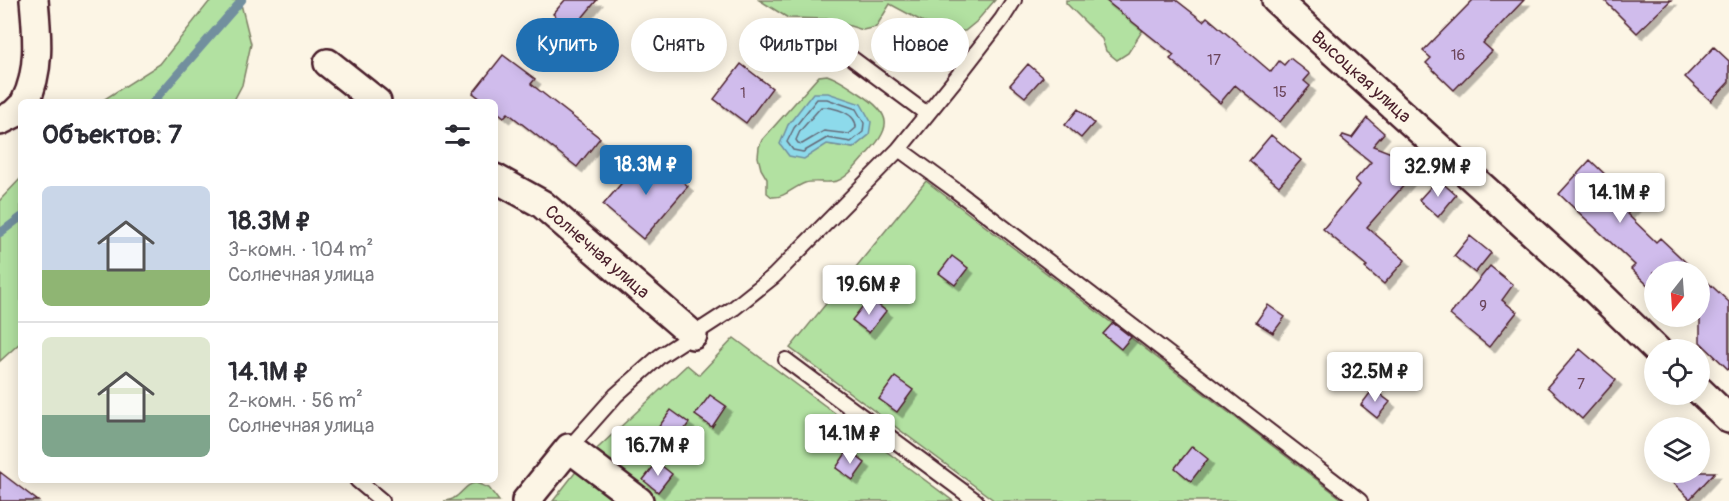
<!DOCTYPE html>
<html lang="ru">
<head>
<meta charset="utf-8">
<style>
	body { margin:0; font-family:Pangolin,sans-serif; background:#f7f7f7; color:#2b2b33; height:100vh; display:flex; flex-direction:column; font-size:22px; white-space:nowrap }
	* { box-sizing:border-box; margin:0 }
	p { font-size:20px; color:#7c7c81 }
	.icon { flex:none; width:33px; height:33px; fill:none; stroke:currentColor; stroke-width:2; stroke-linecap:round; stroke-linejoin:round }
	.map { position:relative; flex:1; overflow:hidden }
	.sheet { position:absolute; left:18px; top:99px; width:480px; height:384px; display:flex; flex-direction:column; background:#fff; border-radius:9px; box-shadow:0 3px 15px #0003 }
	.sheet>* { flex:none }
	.top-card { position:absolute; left:516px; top:18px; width:570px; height:54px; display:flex; gap:12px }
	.needle { width:39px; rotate:197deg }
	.tools { position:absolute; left:1644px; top:261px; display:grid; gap:12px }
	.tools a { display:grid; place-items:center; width:66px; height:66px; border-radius:50%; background:#fff; box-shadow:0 3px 15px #0003; font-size:30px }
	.price { position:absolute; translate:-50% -51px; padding:0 14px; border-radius:6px; background:#fff; color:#222; font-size:20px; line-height:39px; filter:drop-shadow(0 2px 3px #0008) }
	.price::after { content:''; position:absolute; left:50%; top:36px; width:18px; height:14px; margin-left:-9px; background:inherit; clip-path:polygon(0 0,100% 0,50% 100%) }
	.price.active { background:#1f6fb2; color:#fff }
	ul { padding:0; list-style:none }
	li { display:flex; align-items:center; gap:18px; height:150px; padding:0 24px }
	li+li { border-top:2px solid #e1e1e2 }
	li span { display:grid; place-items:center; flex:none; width:168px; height:120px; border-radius:9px; color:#555 }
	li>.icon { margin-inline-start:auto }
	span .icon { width:72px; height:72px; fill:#fffc; stroke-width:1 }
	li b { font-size:26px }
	h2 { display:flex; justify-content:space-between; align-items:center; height:72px; padding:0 24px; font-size:26px }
	.tag { padding:0 21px; border-radius:27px; background:#fff; box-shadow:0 3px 15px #0003; font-size:21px; line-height:54px }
	.tag.active { background:#1f6fb2; color:#fff }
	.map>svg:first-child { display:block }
	.green { fill:#b2e1a1; stroke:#7e8066; stroke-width:1.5; fill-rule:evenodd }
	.water { fill:#8ddaeb; stroke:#728f9e; stroke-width:1.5 }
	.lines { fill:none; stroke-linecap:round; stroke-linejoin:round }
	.shore { stroke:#656a78; stroke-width:1.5 }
	.stream { stroke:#728f9e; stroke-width:8 }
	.building { fill:#d0bcec; stroke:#4a1f2b; stroke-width:1.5; filter:url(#shadow) }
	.service-casing { stroke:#4a1f2b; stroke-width:18 }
	.minor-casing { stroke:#4a1f2b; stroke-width:32 }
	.service { stroke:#fcf5e5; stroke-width:14 }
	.minor { stroke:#fcf5e5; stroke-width:27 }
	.labels { text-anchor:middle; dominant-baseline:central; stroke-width:4.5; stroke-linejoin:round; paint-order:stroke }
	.number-label { font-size:15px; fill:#6c465b }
	.street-label { font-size:18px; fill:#4a1f2b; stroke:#fcf5e5 }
</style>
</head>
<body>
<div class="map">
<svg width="1729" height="501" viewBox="0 0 1729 501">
	<defs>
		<filter id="shadow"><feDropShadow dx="5.5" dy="5.5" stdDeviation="0" flood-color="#0004"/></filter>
	</defs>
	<rect width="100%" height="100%" fill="#fcf5e5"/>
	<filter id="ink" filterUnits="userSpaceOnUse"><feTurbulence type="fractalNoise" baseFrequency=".0167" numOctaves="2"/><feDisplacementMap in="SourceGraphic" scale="12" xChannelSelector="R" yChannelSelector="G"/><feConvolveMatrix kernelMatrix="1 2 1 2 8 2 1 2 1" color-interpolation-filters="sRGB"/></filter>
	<g filter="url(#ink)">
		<path class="green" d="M213,0h27l11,44 -9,41 -9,17h-133l60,-38 49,-62z
			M759,0h236l-19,22 -11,9h-25l-50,-27 -14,23 -13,3 -36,-11 -39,-1z
			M1066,0h99l-8,8 -29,45 -11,7 -11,-9 -4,-12 -36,-36z
			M827,75c12,4 21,11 32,18 35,22 33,35 5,64 -7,8 -16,20 -27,24 -10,3 -22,-1 -32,2 -12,4 -20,15 -33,14l-5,-4v-14l-6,-10 -3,-12 1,-10 3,-7 57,-64zM869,135l-16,13 -26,-4z
			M21,178v164l-21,19v-161z
			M926,181l416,318 -2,2h-345l-205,-153z
			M734,338l219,163h-400l32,-41 102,-95 12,10z
			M476,483l13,5 10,13h-55c1,0 10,-2 10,-3 9,-5 11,-14 22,-15z"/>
		<path class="water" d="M813,93h15l33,11 10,18 -2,13 -16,13 -26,-4 -23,15 -15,-3 -9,-12 8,-19z"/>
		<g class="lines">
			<path class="shore" d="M817,99h10l29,10 8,14 -1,9 -12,10 -24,-4 -24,14 -10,-2 -6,-8 7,-14z
				M821,107c13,0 36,6 35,21l-7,6 -25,-3 -22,13 -4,-1 -2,-3 4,-9z"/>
			<path class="stream" d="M153,102l89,-102
				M0,233l21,-16"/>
		</g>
		<path class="building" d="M565,0h32l-25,30 -19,-16z
			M1105,0h71l27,21 4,-4 64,55 8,-11 5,4 6,-7 20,16 -6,7 6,5 -30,36 -45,-37 -15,18 -50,-44 4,-4z
			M1473,0h51l-41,43 9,8 -38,39 -28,-27 5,-5 -8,-7z
			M1604,0h67l-34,33z
			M1714,47l15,14v21l-18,19 -26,-24z
			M503,55l32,24 -4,5 69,54 -23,29 -69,-54 -4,4 -9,-7v-8h-10l-12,-9z
			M741,64l31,24 -26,35 -32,-24z
			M1028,64l15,13 -18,20 -15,-12z
			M1078,109l16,14 -13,15 -16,-13z
			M1367,118l17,15 -11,13 34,13 -1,9 7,7 -46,52 38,33 -21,24 -19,-16 2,-2 -44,-37 37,-44 -5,-5 16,-18 -30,-24 2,-3 9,3z
			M1271,135l30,25 -22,26 -30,-25z
			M648,152l40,34 -45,53 -40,-34z
			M1590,160l46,44 -9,10 29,28 4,-4 36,34h-42v19l-23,-22 4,-4 -76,-71z
			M1438,179l18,16 -18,22 -19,-17z
			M1470,236l21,17 -16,20 -21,-17z
			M952,256l16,12 -13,17 -16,-12z
			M1490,266l23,19 -11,15 15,12 -28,35 -39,-32z
			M1700,275l29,27v68l-29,-28z
			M869,298l17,13 -17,22 -17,-13z
			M1268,305l17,12 -12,16 -17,-11z
			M1113,323l18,14 -10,12 -18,-15z
			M1580,349l36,31 -34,39 -35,-32z
			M895,377l18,13 -16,22 -18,-13z
			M1373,389l17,13 -13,16 -16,-13z
			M710,395l16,11 -14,21 -17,-12z
			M671,410l18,13 -16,22 -18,-13z
			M1192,446l16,13 -17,22 -16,-13z
			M848,450l17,13 -12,17 -17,-12z
			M657,462l15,12 -14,18 -15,-12z
			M0,472l38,29h-38z
			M1662,472h53l-25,27z"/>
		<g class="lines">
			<defs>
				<path id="service" d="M830,42l97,72
					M899,149l56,41 405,311
					M786,360l190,141
					M569,448l47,-53 44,-39 74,-48 40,-32 125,-127 55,-68 48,-62 12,-19
					M357,480l25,21"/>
				<path id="minor" d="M1276,0l309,280 72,70
					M328,63l49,39
					M25,102c16,-31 12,-69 9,-102
					M0,121l14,-7 7,-7
					M495,178l47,26 151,131
					M1700,391l29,28
					M526,501l43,-53 70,53"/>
			</defs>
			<use href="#service" class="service-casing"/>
			<use href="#minor" class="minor-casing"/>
			<use href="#service" class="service"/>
			<use href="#minor" class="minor"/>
		</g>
	</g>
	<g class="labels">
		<g class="number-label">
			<text x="1458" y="55">16</text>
			<text x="1214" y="60">17</text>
			<text x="1280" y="92">15</text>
			<text x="743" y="93">1</text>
			<text x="1483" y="306">9</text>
			<text x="1581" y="384">7</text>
		</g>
		<g class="street-label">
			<text transform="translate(1361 77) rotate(42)">Высоцкая улица</text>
			<text transform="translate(597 252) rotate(41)">Солнечная улица</text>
		</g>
	</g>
</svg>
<div class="tools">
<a><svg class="needle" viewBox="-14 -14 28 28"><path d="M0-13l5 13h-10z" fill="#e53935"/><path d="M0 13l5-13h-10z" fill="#7c7c81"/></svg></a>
<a><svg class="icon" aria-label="locate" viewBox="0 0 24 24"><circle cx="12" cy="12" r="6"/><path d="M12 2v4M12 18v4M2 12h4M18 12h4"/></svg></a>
<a><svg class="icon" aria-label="layers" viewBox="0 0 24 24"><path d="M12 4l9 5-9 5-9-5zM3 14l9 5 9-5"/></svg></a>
</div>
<b class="price active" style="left:646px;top:196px">18.3M ₽</b>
<b class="price" style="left:1438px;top:198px">32.9M ₽</b>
<b class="price" style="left:1620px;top:224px">14.1M ₽</b>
<b class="price" style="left:869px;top:316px">19.6M ₽</b>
<b class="price" style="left:1375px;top:403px">32.5M ₽</b>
<b class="price" style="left:850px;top:465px">14.1M ₽</b>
<b class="price" style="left:658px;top:477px">16.7M ₽</b>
<div class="top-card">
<a class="tag active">Купить</a>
<a class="tag">Снять</a>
<a class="tag">Фильтры</a>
<a class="tag">Новое</a>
</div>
<section class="sheet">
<h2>Объектов: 7<svg class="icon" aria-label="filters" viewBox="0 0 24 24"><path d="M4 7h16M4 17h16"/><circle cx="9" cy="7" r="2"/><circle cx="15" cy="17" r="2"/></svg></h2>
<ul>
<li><span style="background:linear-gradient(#c9d6e8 70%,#8fb573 0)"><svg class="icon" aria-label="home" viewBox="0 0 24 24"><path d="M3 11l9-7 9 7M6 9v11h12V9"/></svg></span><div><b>18.3M ₽</b><p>3-комн. · 104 m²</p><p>Солнечная улица</p></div></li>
<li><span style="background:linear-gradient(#dfe7d0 65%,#7fa58c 0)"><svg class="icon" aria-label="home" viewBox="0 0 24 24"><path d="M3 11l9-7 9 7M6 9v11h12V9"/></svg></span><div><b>14.1M ₽</b><p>2-комн. · 56 m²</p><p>Солнечная улица</p></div></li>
</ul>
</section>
</div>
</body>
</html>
